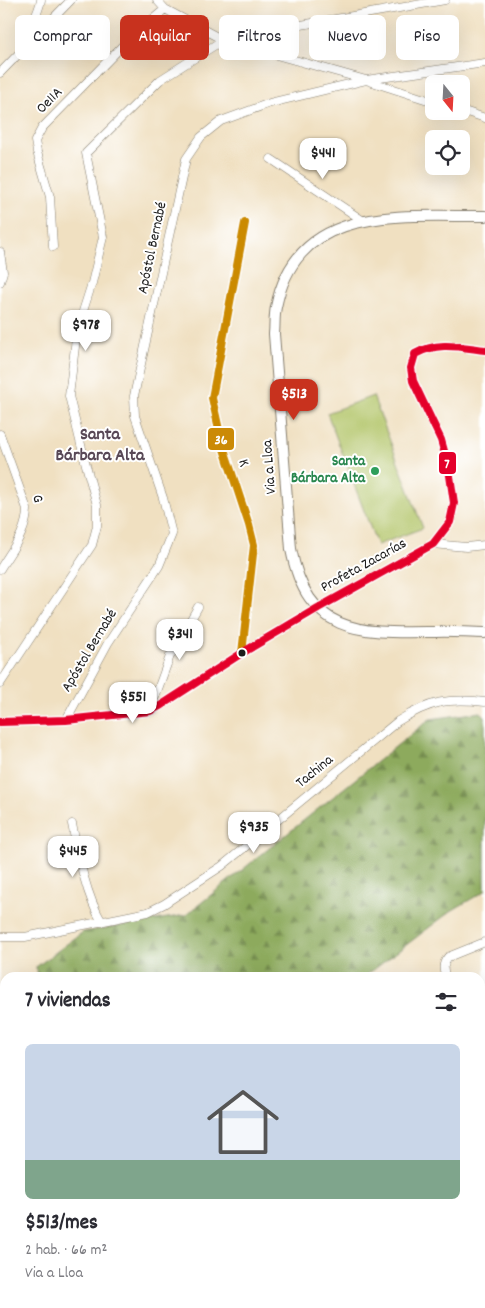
<!DOCTYPE html>
<html lang="es">
<head>
<meta charset="utf-8">
<style>
	body { margin:0; font-family:Dekko,sans-serif; background:#f7f7f7; color:#2b2b33; height:100vh; display:flex; flex-direction:column; font-size:19px; white-space:nowrap }
	* { box-sizing:border-box; margin:0 }
	p { font-size:16px; color:#7c7c81 }
	.icon { flex:none; width:28px; height:28px; fill:none; stroke:currentColor; stroke-width:2; stroke-linecap:round; stroke-linejoin:round }
	.map { position:relative; flex:1; overflow:hidden }
	.sheet { position:absolute; left:0px; top:972px; width:485px; height:336px; display:flex; flex-direction:column; background:#fff; border-radius:15px 15px 0 0; box-shadow:0 5px 20px #0002 }
	.sheet>* { flex:none }
	.hud { position:absolute; left:15px; top:15px; width:455px; height:45px; display:flex; gap:10px }
	.needle { width:32px; rotate:162deg }
	.tools { position:absolute; left:425px; top:75px; display:grid; gap:10px }
	.tools a { display:grid; place-items:center; width:45px; height:45px; border-radius:8px; background:#fff; box-shadow:0 5px 20px #0002; font-size:25px }
	.price { position:absolute; translate:-50% -42px; padding:0 11px; border-radius:10px; background:#fff; color:#222; font-size:16px; line-height:32px; filter:drop-shadow(0 1px 2px #0008) }
	.price::after { content:''; position:absolute; left:50%; top:30px; width:15px; height:11px; margin-left:-8px; background:inherit; clip-path:polygon(0 0,100% 0,50% 100%) }
	.price.active { background:#c8321e; color:#fff }
	ul { padding:0; list-style:none }
	li { display:grid; align-content:center; gap:10px; height:265px; padding:0 25px }
	li+li { border-top:1px solid #e1e1e2 }
	li span { display:grid; place-items:center; height:155px; border-radius:8px; color:#555 }
	li>.icon { margin-inline-start:auto }
	span .icon { width:90px; height:90px; fill:#fffc; stroke-width:1 }
	li b { font-size:21px }
	h2 { display:flex; justify-content:space-between; align-items:center; height:60px; padding:0 25px; font-size:21px }
	.pill { padding:0 18px; border-radius:8px; background:#fff; box-shadow:0 5px 20px #0002; font-size:18px; line-height:45px }
	.pill.active { background:#c8321e; color:#fff }
	.map>svg:first-child { display:block }
	.green { fill:#b2c569; stroke:#677042 }
	.forest { fill:url(#forest-firs); stroke:#54633c }
	.lines { fill:none; stroke-linecap:round; stroke-linejoin:round }
	.minor-casing { stroke:#867e6e; stroke-width:9 }
	.tertiary-casing { stroke:#867e6e; stroke-width:12 }
	.minor { stroke:#fff; stroke-width:8 }
	.tertiary { stroke:#fff; stroke-width:10 }
	.bus-1-casing { stroke:#fff; stroke-width:11 }
	.bus-2-casing { stroke:#fff; stroke-width:11 }
	.bus-1 { stroke:#cb8a06; stroke-width:8 }
	.bus-2 { stroke:#e4002b; stroke-width:8 }
	.leisure-dot { fill:#2e9e5b; stroke:#fff; stroke-width:2 }
	.bus-dot { fill:#1c1c1c; stroke:#fff; stroke-width:2 }
	.labels { text-anchor:middle; dominant-baseline:central; stroke-width:4; stroke-linejoin:round; paint-order:stroke }
	.street-label { font-size:15px; fill:#1c1c1c; stroke:#fff }
	.leisure-label { font-size:15px; font-weight:bold; fill:#27864d; stroke:#fff; text-anchor:end }
	.quarter-label { font-size:18px; font-weight:bold; fill:#584856; stroke:#fff }
	.line-badge { stroke:#fff; stroke-width:2 }
	.badge-label { font-size:14px; text-anchor:middle; font-weight:bold; fill:#fff }
</style>
</head>
<body>
<div class="map">
<svg width="485" height="1308" viewBox="0 0 485 1308">
	<defs>
		<pattern id="forest-firs" width="22" height="20" patternUnits="userSpaceOnUse" patternTransform="scale(1.25)"><rect width="22" height="20" fill="#8daa5d"/><path d="M5 1l3.5 6h-7zM16 11l3.5 6h-7z" fill="#728a4c"/></pattern>
	</defs>
	<rect width="100%" height="100%" fill="#fff"/>
	<filter id="ink" filterUnits="userSpaceOnUse"><feTurbulence type="fractalNoise" baseFrequency=".02" numOctaves="2"/><feDisplacementMap in="SourceGraphic" scale="10" xChannelSelector="R" yChannelSelector="G"/><feConvolveMatrix kernelMatrix="1 2 1 2 8 2 1 2 1" color-interpolation-filters="sRGB"/></filter>
	<filter id="wash" filterUnits="userSpaceOnUse"><feTurbulence type="fractalNoise" baseFrequency=".0096" numOctaves="4" result="noise"/><feDisplacementMap in="SourceGraphic" scale="20" xChannelSelector="R" yChannelSelector="G"/><feGaussianBlur stdDeviation="1.12" result="paint"/><feColorMatrix in="noise" values="0 0 0 0 0 0 0 0 0 0 0 0 0 0 0 0 0 1.4 0 .05"/><feComposite in="paint" operator="in"/></filter>
	<g filter="url(#wash)">
		<rect width="100%" height="100%" fill="#f0e0c1"/>
		<path class="green" d="M373,396l50,132 -46,17 -50,-132z"/>
		<path class="forest" d="M481,712l4,4v175l-34,20 -87,66h-326l-2,-10 47,-35 103,-17 244,-196z"/>
	</g>
	<g filter="url(#ink)">
		<g class="lines">
			<defs>
				<path id="minor" d="M157,0l8,9 58,31 143,40 68,22
					M25,47c1,-17 13,-30 16,-47
					M0,73l71,-73
					M461,110l24,8
					M271,159l91,61
					M53,247l-3,-50 -13,-45 -2,-11 7,-13 88,-90 35,-29
					M0,252l3,20 -3,10
					M0,434l27,75c0,23 -15,40 -27,60
					M433,544l33,3 19,-2
					M242,653l12,-108 -5,-20 -27,-82 -10,-45 33,-175
					M0,684l92,-139 5,-19v-21l-11,-40 -17,-69 8,-66 15,-47 11,-46 -17,-84 74,-73 63,-40 55,-11 167,-29
					M150,711l20,-55 28,-49
					M66,720l42,-77 51,-77 13,-32 -9,-36 -28,-82 -1,-20 52,-237 15,-22 20,-16 49,-18 96,-23 119,-17
					M0,722l66,-2 84,-9 10,-5 82,-53 76,-45 115,-64 17,-22 4,-19 -5,-34 -8,-29 -28,-59 -2,-13 4,-14c23,-13 45,-7 70,-4
					M72,824c6,30 14,72 30,98
					M0,937h25l123,-25 16,-8 58,-38 176,-145c32,-20 50,-23 87,-19
					M446,978c-3,-8 -4,-14 2,-21l37,-15
					M480,1026l5,-2
					M480,1052l5,11
					M480,1102l5,2
					M480,1137l5,-1
					M0,1151l5,-1
					M480,1242l5,-1
					M7,1304v4
					M399,1304v4
					M80,1308l1,-4
					M181,1308l1,-4"/>
				<path id="tertiary" d="M485,216c-82,1 -188,-14 -209,91 -2,9 -1,18 -2,27l17,215c17,88 71,84 144,83 17,-1 33,1 50,1
					M480,1193l5,-1
					M132,1308l1,-4"/>
			</defs>
			<use href="#minor" class="minor-casing"/>
			<use href="#tertiary" class="tertiary-casing"/>
			<use href="#minor" class="minor"/>
			<use href="#tertiary" class="tertiary"/>
			<defs>
				<path id="bus-1" d="M242,653l12,-108 -5,-20 -27,-82 -10,-45 33,-175"/>
				<path id="bus-2" d="M0,722l66,-2 84,-9 10,-5 82,-53 76,-45 115,-64 17,-22 4,-19 -5,-34 -8,-29 -28,-59 -2,-13 4,-14c23,-13 45,-7 70,-4"/>
			</defs>
			<use href="#bus-1" class="bus-1-casing"/>
			<use href="#bus-2" class="bus-2-casing"/>
			<use href="#bus-1" class="bus-1"/>
			<use href="#bus-2" class="bus-2"/>
		</g>
	</g>
	<circle class="leisure-dot" cx="375" cy="471" r="5"/>
	<circle class="bus-dot" cx="242" cy="653" r="4.5"/>
	<g class="labels">
		<g class="street-label">
			<text transform="translate(50 101) rotate(-46)">Oe11A</text>
			<text transform="translate(153 248) rotate(-78)">Apóstol Bernabé</text>
			<text transform="translate(243 463) rotate(72)">K</text>
			<text transform="translate(270 467) rotate(-94)">Via a Lloa</text>
			<text transform="translate(37 499) rotate(75)">G</text>
			<text transform="translate(364 566) rotate(-29)">Profeta Zacarías</text>
			<text transform="translate(90 651) rotate(-59)">Apóstol Bernabé</text>
			<text transform="translate(315 772) rotate(-39)">Tachina</text>
		</g>
		<g class="leisure-label">
			<text x="365" y="462">Santa<tspan x="365" dy="17">Bárbara Alta</tspan></text>
		</g>
		<g class="quarter-label">
			<text x="100" y="435">Santa<tspan x="100" dy="21">Bárbara Alta</tspan></text>
		</g>
	</g>
	<g class="line-badge">
		<rect x="207" y="427" width="28" height="24" rx="5" fill="#cb8a06"/>
		<rect x="438" y="451" width="19" height="24" rx="5" fill="#e4002b"/>
	</g>
	<g class="badge-label">
		<text x="221" y="444">36</text>
		<text x="447" y="468">7</text>
	</g>
</svg>
<div class="tools">
<a><svg class="needle" viewBox="-14 -14 28 28"><path d="M0-13l5 13h-10z" fill="#e53935"/><path d="M0 13l5-13h-10z" fill="#7c7c81"/></svg></a>
<a><svg class="icon" aria-label="locate" viewBox="0 0 24 24"><circle cx="12" cy="12" r="6"/><path d="M12 2v4M12 18v4M2 12h4M18 12h4"/></svg></a>
</div>
<b class="price" style="left:323px;top:180px">$441</b>
<b class="price" style="left:86px;top:352px">$978</b>
<b class="price active" style="left:294px;top:421px">$513</b>
<b class="price" style="left:180px;top:661px">$341</b>
<b class="price" style="left:133px;top:724px">$551</b>
<b class="price" style="left:254px;top:854px">$935</b>
<b class="price" style="left:73px;top:878px">$445</b>
<div class="hud">
<a class="pill">Comprar</a>
<a class="pill active">Alquilar</a>
<a class="pill">Filtros</a>
<a class="pill">Nuevo</a>
<a class="pill">Piso</a>
</div>
<section class="sheet">
<h2>7 viviendas<svg class="icon" aria-label="filters" viewBox="0 0 24 24"><path d="M4 7h16M4 17h16"/><circle cx="9" cy="7" r="2"/><circle cx="15" cy="17" r="2"/></svg></h2>
<ul>
<li><span style="background:linear-gradient(#c9d6e8 75%,#7fa58c 0)"><svg class="icon" aria-label="home" viewBox="0 0 24 24"><path d="M3 11l9-7 9 7M6 9v11h12V9"/></svg></span><div><b>$513/mes</b><p>2 hab. · 66 m²</p><p>Via a Lloa</p></div></li>
</ul>
</section>
</div>
</body>
</html>
